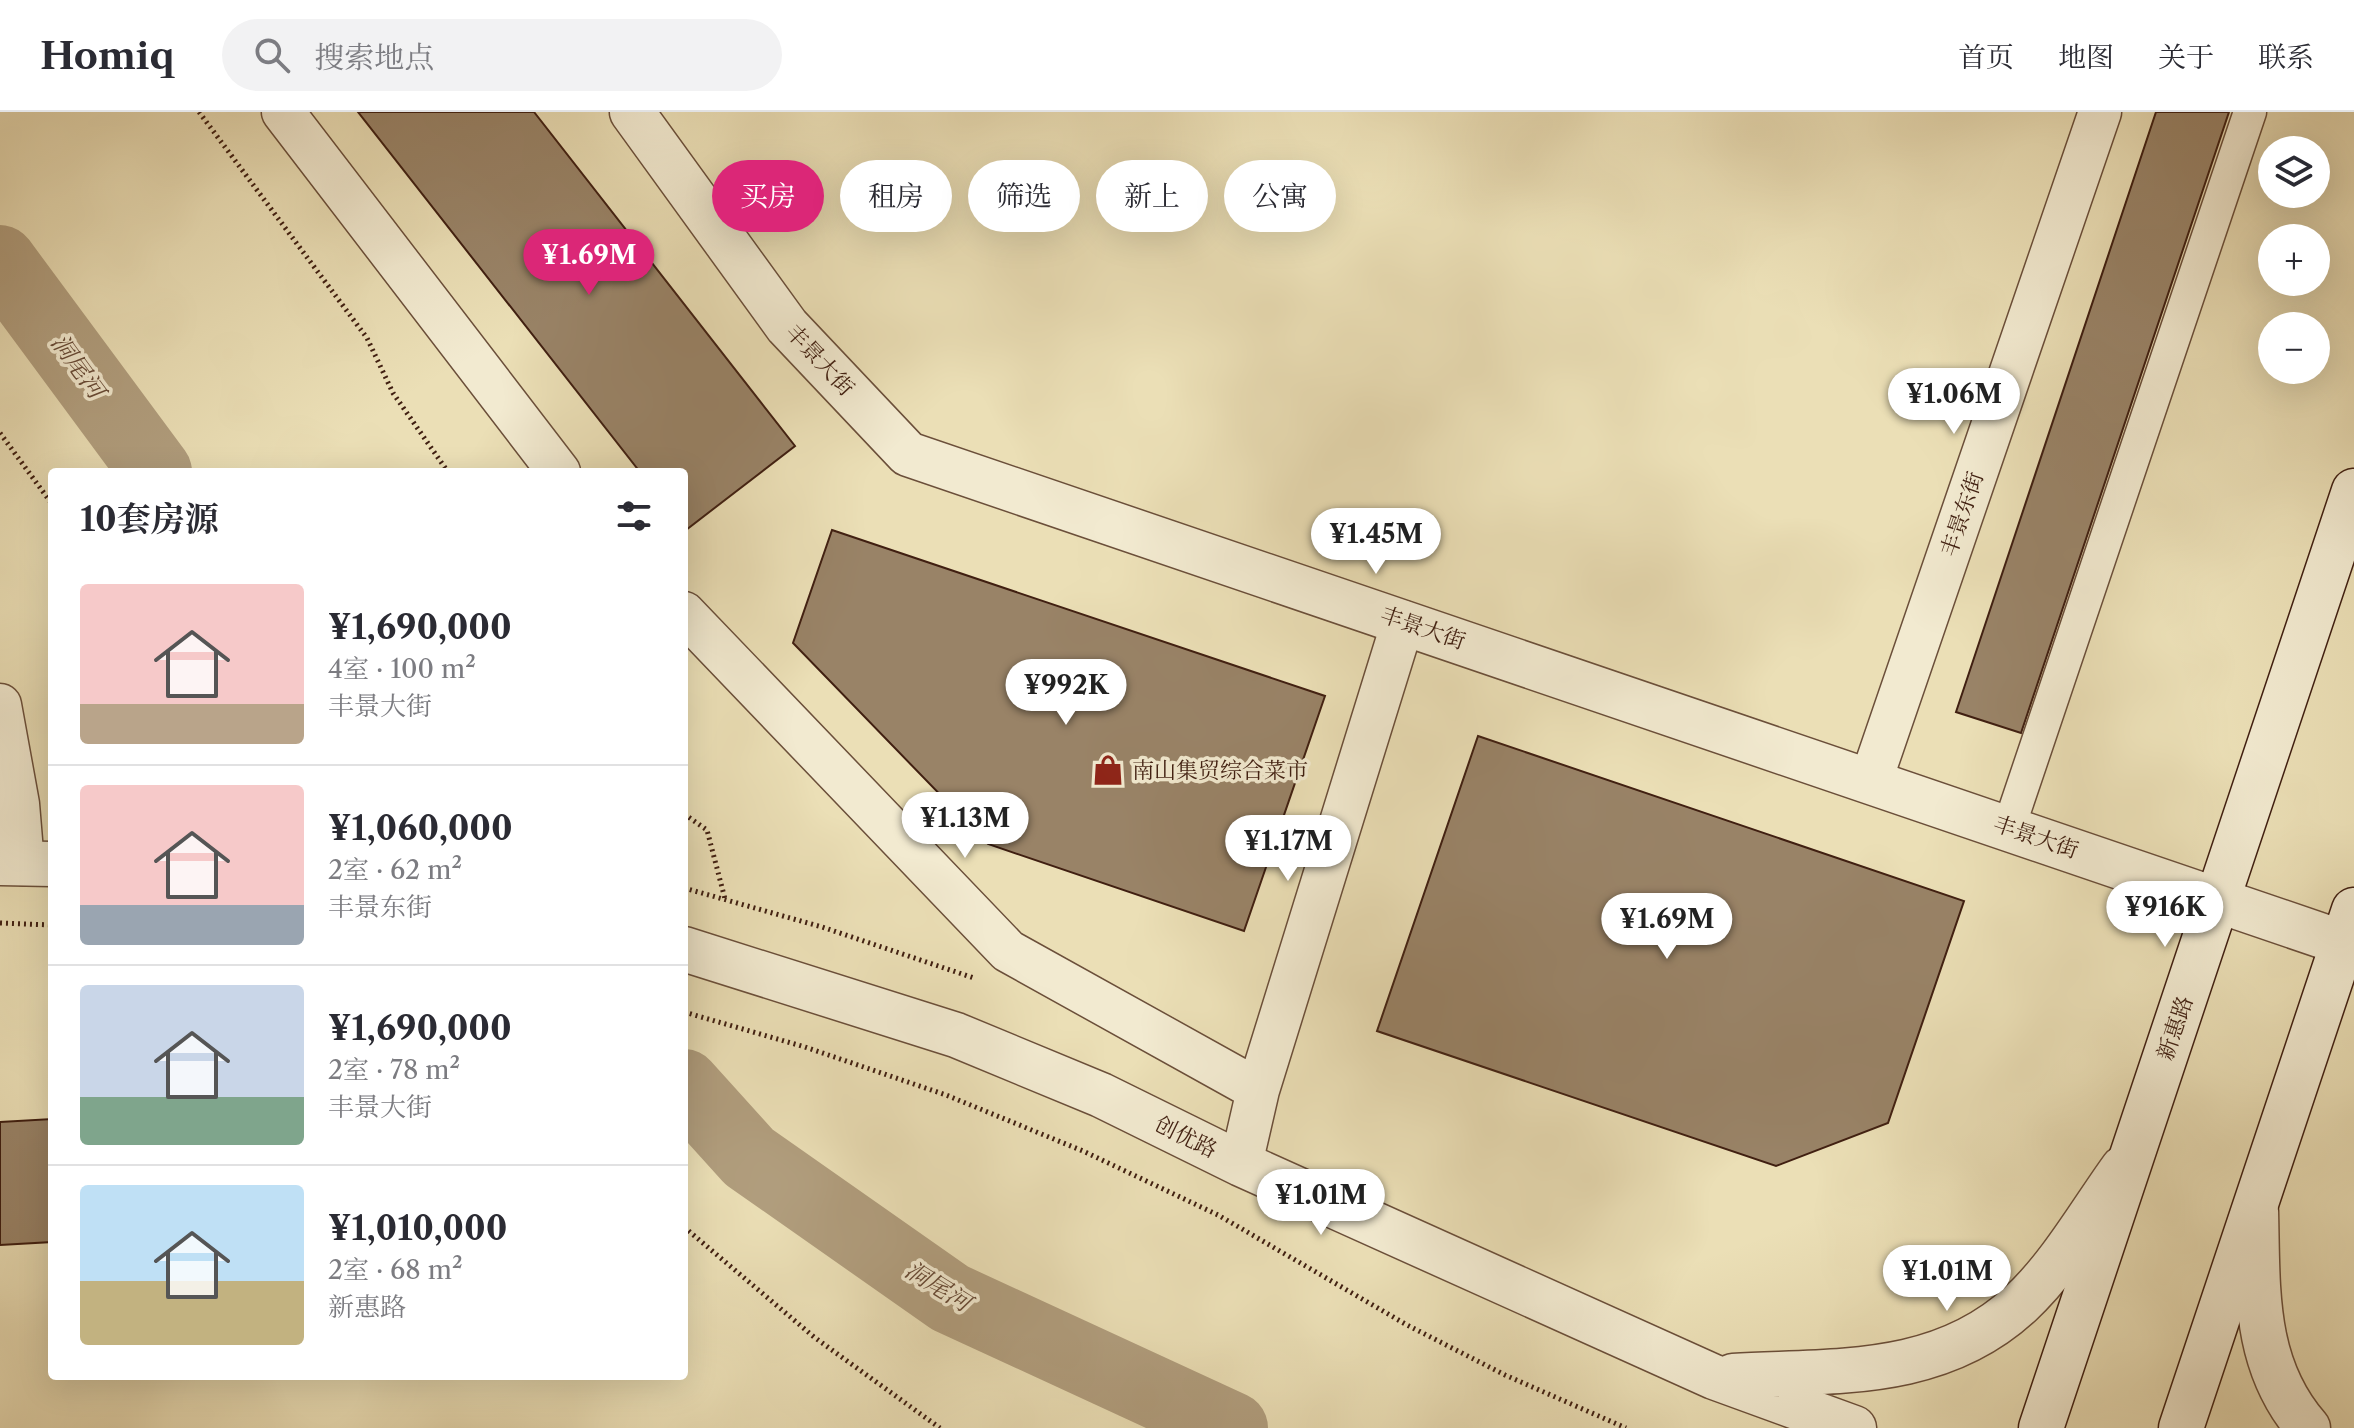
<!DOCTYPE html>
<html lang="zh">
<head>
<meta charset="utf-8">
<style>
	body { margin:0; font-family:"Libre Caslon Text","Noto Serif SC",serif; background:#f2f2f3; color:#2b2b33; height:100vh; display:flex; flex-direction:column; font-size:30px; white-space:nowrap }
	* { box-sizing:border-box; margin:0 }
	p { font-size:26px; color:#7c7c81 }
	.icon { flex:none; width:44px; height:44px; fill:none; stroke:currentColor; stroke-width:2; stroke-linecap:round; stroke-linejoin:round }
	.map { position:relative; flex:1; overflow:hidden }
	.details { position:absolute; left:48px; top:356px; width:640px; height:912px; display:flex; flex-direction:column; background:#fff; border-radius:8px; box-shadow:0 8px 32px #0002 }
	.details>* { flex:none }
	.top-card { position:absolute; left:712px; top:48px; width:760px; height:72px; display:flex; gap:16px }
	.fabs { position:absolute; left:2258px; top:24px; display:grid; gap:16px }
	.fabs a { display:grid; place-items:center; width:72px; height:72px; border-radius:50%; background:#fff; box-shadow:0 8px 32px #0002; font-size:40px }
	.price { position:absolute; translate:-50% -68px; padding:0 18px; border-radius:28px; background:#fff; color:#222; font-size:26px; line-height:52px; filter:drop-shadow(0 2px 4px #0008) }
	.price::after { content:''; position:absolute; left:50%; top:48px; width:24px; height:18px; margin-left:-12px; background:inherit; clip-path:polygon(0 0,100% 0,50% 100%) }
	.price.current { background:#db2777; color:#fff }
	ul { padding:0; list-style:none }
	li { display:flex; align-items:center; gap:24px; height:200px; padding:0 32px }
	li+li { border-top:2px solid #e1e1e2 }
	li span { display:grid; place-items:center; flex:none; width:224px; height:160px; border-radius:8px; color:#555 }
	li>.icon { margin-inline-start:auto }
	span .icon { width:96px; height:96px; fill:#fffc; stroke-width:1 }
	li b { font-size:34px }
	h2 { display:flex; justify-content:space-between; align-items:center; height:96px; padding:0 32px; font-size:34px }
	.chip { padding:0 28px; border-radius:36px; background:#fff; box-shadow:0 8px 32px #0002; font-size:28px; line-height:72px }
	.chip.current { background:#db2777; color:#fff }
	header { display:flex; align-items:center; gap:48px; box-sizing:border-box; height:112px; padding:0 40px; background:#fff; border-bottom:2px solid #e1e1e2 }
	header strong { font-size:38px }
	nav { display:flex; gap:44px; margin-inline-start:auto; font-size:28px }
	.search { width:560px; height:72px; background:#f2f2f3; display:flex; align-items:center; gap:20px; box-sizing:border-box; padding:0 28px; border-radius:44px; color:#7c7c81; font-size:30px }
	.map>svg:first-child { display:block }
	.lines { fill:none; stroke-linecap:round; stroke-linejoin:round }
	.river { stroke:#b19e7e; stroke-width:72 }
	.building { fill:#998367; stroke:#401f11; stroke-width:2 }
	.pedestrian-casing { stroke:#6b4f3a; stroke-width:35 }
	.minor-casing { stroke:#6b4f3a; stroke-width:45 }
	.tertiary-casing { stroke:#6b4f3a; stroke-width:47 }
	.secondary-casing { stroke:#401f11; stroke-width:47 }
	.path { stroke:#401f11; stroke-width:5; stroke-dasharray:2 4; stroke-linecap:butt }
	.pedestrian { stroke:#f2ead0; stroke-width:32 }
	.minor { stroke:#f2ead0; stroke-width:42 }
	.tertiary { stroke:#f2ead0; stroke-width:44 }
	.secondary { stroke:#f2ead0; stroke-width:44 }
	.labels { text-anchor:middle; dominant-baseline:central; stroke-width:7; stroke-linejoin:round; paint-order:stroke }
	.street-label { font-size:22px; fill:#401f11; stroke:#f2ead0 }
	.poi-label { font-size:22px; fill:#401f11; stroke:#f2ead0; text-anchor:start }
	.water-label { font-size:24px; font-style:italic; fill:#684b37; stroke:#f2ead0 }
</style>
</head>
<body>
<header>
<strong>Homiq</strong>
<div class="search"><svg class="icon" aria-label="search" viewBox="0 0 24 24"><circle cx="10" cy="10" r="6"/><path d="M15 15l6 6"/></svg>搜索地点</div>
<nav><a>首页</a><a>地图</a><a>关于</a><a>联系</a></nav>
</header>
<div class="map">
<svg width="2354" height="1316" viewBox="0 0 2354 1316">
	<rect width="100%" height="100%" fill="#ebdfb6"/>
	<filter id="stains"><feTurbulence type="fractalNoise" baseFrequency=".0025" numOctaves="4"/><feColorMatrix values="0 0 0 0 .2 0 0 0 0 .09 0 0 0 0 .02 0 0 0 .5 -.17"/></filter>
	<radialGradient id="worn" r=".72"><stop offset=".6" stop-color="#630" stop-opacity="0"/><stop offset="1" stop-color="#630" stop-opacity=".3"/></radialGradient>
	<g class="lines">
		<path class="river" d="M0,149l156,211
			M684,973l65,72 201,141 282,130"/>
	</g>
	<path class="building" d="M358,0h176l261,334 -109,84 -2,-58h-44z
		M2156,0h73l-208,621 -65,-21z
		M832,418l493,166 -81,235 -256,-87 -195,-201z
		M1478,624l486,165 -76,222 -112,43 -399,-135z
		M52,1007v123l-52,3v-123z"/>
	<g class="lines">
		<defs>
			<path id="pedestrian" d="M2009,715l241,-715"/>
			<path id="minor" d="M283,0l276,360
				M684,501l324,338 250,139
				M0,593l18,99 5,60
				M1871,668l229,-668
				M1241,1052l17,-74 145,-468"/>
			<path id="tertiary" d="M632,0l155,214 121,128 1435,489
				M0,751l52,1
				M684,837l272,86 145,60 140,69 473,213 140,51
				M2256,1099c2,79 -3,154 52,217
				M1733,1264c103,-6 206,3 287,-72 41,-38 71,-92 103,-136"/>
			<path id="secondary" d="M2041,1316l313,-937
				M2181,1316l173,-518"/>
		</defs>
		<use href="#pedestrian" class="pedestrian-casing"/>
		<use href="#minor" class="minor-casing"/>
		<use href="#tertiary" class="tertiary-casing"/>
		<use href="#secondary" class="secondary-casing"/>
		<path class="path" d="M199,0l168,226 26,55 55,79
			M0,321l52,71
			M684,702l23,16 18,69
			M684,776l138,39 152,51
			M0,811l52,2
			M684,900l121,35 141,48 137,56 135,64 189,110 98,50 121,53
			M684,1115l130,110 126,91"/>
		<use href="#pedestrian" class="pedestrian"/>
		<use href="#minor" class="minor"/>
		<use href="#tertiary" class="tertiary"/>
		<use href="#secondary" class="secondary"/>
	</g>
	<defs>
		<symbol id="shop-bare" viewBox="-9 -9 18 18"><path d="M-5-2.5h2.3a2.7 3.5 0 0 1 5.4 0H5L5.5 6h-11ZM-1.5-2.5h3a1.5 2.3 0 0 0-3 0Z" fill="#8f2418" stroke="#f2ead0" stroke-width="2.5" paint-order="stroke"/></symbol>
	</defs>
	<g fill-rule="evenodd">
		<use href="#shop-bare" x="1086" y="636" width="44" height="44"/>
	</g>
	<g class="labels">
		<g class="street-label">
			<text transform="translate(820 248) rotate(47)">丰景大街</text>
			<text transform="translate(1962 402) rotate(-71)">丰景东街</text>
			<text transform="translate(1423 516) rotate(19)">丰景大街</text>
			<text transform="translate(2036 725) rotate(19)">丰景大街</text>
			<text transform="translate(2175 916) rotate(-71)">新惠路</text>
			<text transform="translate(1186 1025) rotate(26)">创优路</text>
		</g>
		<g class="poi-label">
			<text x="1132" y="658">南山集贸综合菜市</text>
		</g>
		<g class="water-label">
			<text transform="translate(78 254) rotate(54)">洞尾河</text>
			<text transform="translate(938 1174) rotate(32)">洞尾河</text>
		</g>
	</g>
	<rect width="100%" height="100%" filter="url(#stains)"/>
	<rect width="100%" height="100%" fill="url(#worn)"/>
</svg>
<div class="fabs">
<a><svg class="icon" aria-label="layers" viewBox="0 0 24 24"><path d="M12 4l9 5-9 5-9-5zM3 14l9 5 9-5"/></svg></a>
<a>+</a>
<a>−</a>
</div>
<b class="price current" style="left:589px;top:185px">¥1.69M</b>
<b class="price" style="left:1954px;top:324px">¥1.06M</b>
<b class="price" style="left:1376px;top:464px">¥1.45M</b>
<b class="price" style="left:1066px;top:615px">¥992K</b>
<b class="price" style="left:965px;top:748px">¥1.13M</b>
<b class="price" style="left:1288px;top:771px">¥1.17M</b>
<b class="price" style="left:2165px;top:837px">¥916K</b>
<b class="price" style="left:1667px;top:849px">¥1.69M</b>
<b class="price" style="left:1321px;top:1125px">¥1.01M</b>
<b class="price" style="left:1947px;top:1201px">¥1.01M</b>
<div class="top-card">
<a class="chip current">买房</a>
<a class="chip">租房</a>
<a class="chip">筛选</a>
<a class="chip">新上</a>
<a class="chip">公寓</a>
</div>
<section class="details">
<h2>10套房源<svg class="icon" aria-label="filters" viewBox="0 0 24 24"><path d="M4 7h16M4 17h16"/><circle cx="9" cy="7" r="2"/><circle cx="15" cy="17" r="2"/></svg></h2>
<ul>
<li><span style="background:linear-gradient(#f6c9c9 75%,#b9a48a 0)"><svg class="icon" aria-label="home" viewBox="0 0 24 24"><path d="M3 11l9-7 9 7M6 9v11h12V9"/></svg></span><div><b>¥1,690,000</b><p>4室 · 100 m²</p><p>丰景大街</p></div></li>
<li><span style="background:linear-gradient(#f6c9c9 75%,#9aa5b1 0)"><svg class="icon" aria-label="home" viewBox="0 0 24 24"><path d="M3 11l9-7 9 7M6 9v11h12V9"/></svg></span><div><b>¥1,060,000</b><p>2室 · 62 m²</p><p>丰景东街</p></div></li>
<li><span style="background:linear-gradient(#c9d6e8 70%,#7fa58c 0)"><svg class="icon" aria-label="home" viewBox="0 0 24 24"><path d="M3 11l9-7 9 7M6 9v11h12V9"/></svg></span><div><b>¥1,690,000</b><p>2室 · 78 m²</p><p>丰景大街</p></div></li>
<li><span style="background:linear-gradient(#bfe0f5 60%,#c2b280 0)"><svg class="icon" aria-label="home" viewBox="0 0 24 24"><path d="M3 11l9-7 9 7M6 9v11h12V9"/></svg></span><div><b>¥1,010,000</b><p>2室 · 68 m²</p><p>新惠路</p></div></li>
</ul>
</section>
</div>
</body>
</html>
